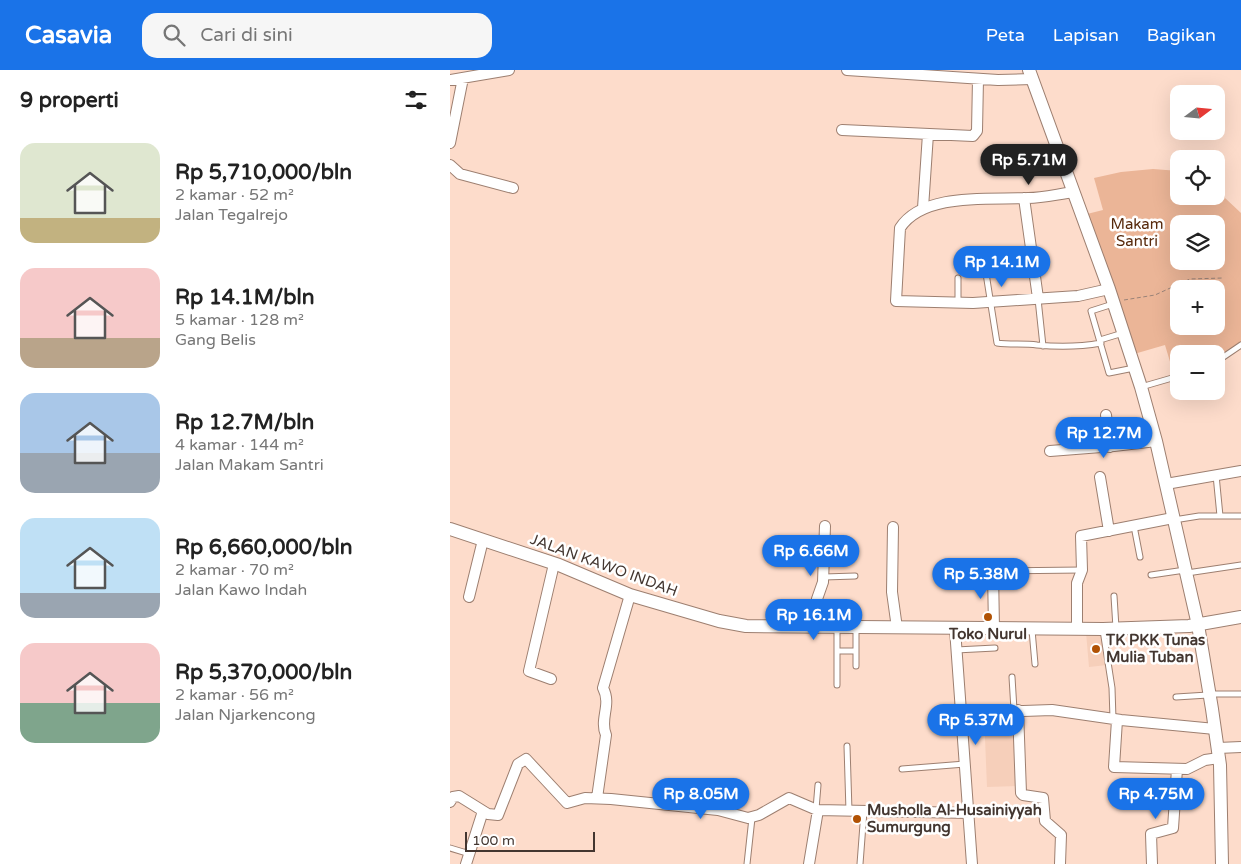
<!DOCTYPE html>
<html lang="id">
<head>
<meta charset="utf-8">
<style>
	body { margin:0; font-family:"Varela Round",sans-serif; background:#f6f6f6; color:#222; height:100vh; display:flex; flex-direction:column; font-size:19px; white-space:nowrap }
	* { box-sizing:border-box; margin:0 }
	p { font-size:16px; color:#767676 }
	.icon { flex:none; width:28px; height:28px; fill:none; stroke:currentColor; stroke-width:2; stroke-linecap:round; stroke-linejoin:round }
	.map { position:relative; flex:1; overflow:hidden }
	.drawer { display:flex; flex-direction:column; background:#fff; width:450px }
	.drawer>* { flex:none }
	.needle { width:32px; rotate:74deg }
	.tools { position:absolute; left:720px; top:15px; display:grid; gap:10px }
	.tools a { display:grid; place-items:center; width:55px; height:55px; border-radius:10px; background:#fff; box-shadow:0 5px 20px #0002; font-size:25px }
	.scale { position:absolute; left:15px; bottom:12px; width:130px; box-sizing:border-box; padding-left:5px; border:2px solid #433630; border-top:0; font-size:14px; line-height:18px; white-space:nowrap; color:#433630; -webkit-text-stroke:4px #fff; paint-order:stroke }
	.price { position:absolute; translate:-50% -42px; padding:0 11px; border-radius:18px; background:#1a73e8; color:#fff; font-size:16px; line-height:32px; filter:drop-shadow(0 1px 2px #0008) }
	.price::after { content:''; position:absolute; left:50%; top:30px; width:15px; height:11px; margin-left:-8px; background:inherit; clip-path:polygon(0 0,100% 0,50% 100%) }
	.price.on { background:#222; color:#fff }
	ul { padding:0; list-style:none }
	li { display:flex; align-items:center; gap:15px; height:125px; padding:0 20px }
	li span { display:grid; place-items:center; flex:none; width:140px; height:100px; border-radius:15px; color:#555 }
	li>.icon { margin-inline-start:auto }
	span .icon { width:60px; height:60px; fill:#fffc; stroke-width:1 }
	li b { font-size:21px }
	h2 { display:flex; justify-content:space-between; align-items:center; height:60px; padding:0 20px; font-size:21px }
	header { display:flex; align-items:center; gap:30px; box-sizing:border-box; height:70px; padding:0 25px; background:#1a73e8; color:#fff }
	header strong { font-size:24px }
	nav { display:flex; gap:28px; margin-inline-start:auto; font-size:18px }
	.search { width:350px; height:45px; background:#f6f6f6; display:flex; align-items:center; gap:12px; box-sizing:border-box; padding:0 18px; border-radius:15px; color:#767676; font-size:19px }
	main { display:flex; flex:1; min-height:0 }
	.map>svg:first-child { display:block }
	.built { fill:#f6cfba }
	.green { fill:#ebb597; fill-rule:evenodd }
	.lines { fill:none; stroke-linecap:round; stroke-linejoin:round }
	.service-casing { stroke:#9d7f70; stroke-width:7 }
	.minor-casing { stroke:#9d7f70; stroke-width:12 }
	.tertiary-casing { stroke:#9d7f70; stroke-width:14 }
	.path { stroke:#9a8378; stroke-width:1; stroke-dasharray:4 2.5; stroke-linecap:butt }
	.service { stroke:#fff; stroke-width:5 }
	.minor { stroke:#fff; stroke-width:10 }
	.tertiary { stroke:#fff; stroke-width:12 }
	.poi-dot { fill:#b15204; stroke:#fff; stroke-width:2 }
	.labels { text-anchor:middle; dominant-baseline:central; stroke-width:5; stroke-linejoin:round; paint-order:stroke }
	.park-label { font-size:15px; fill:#57290b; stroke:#fff }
	.street-label { font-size:15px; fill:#433630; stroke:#fff }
	.poi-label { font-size:15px; font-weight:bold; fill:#433630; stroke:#fff; text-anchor:start }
</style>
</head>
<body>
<header>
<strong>Casavia</strong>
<div class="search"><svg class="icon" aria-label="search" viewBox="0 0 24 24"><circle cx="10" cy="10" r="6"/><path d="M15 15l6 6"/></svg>Cari di sini</div>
<nav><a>Peta</a><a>Lapisan</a><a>Bagikan</a></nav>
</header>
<main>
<section class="drawer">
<h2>9 properti<svg class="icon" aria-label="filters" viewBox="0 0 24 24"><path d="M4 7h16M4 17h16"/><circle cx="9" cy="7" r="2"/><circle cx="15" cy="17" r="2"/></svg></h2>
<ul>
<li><span style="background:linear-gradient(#dfe7d0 75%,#c2b280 0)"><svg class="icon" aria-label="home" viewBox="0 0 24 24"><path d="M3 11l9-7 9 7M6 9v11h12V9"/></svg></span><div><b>Rp 5,710,000/bln</b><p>2 kamar · 52 m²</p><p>Jalan Tegalrejo</p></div></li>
<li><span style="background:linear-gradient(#f6c9c9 70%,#b9a48a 0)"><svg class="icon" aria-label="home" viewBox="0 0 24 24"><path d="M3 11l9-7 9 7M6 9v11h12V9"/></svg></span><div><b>Rp 14.1M/bln</b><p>5 kamar · 128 m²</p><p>Gang Belis</p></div></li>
<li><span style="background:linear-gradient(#a9c7e8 60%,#9aa5b1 0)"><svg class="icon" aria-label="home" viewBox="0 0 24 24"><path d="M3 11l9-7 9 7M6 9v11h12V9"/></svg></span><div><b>Rp 12.7M/bln</b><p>4 kamar · 144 m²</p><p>Jalan Makam Santri</p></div></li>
<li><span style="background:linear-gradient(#bfe0f5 75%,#9aa5b1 0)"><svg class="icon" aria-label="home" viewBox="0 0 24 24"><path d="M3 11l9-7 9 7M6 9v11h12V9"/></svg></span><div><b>Rp 6,660,000/bln</b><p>2 kamar · 70 m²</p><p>Jalan Kawo Indah</p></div></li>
<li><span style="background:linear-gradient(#f6c9c9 60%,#7fa58c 0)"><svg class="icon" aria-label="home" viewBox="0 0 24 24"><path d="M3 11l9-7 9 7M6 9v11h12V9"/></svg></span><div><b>Rp 5,370,000/bln</b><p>2 kamar · 56 m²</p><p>Jalan Njarkencong</p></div></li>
</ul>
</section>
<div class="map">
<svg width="791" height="794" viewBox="0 0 791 794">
	<rect width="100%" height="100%" fill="#fddccb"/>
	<path class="built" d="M636,562h16l5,33 -18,2z
		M564,643l5,73 -32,1 -3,-73z"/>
	<path class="green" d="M703,99l26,2v25h37v-21l6,1 3,22 16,15v130l-25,17v-6h-37v20l-5,1 -9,-30 -31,9 -47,-140 16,-4 -9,-32 27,-6zM729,154h37v37h-37zM729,219h37v37h-37z"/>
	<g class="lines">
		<defs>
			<path id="service" d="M535,197l12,76c13,2 27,0 40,2 21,2 42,2 64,-2
				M508,208v24
				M588,229l5,47
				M663,234l-22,7 18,62 25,-5
				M650,270l23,-7
				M766,292l25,-17
				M691,317l38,-11
				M766,405l4,41
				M724,450l25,-4h42
				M684,456l6,31
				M543,501l89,-1
				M737,503l54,-8
				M701,505l34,-5
				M374,507l31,-1
				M664,526l2,32
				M406,558v38
				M582,560l3,34
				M653,560l9,58 1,31
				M506,580l39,-2
				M387,581h19
				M562,607l2,33
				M387,615v-57
				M760,624h31
				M726,627l32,-2
				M397,676l2,65
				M452,699l63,-5
				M366,739l2,-24
				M0,778l20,6
				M297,794l5,-46
				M410,794l4,-53"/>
			<path id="minor" d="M397,0l151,10 34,-1
				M0,10l59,-10
				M392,60l131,6 4,-5 1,-52
				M0,73l13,-65
				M0,95l10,9 53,14
				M624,122c-16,2 -31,6 -46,6 -38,2 -105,-6 -128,30l-4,73 77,2 105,-7 31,-7
				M574,128l14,100
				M473,138l5,-74
				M656,345l4,32
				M600,381l64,-5 42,-5
				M650,407l9,54
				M716,414l75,-13
				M443,457l-1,65 5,36
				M543,501l1,58
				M19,527l14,-57
				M366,558l1,-29 6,-17 2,-56
				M505,559l17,235
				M627,559v-46l5,-13 -1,-34 92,-18
				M101,609l-22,-8 25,-107
				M568,640l3,83 2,2 20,3 2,23 16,14 -1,29
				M511,643l91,-3 69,10 94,9
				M667,650l-3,47 73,2 18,-9 14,-2
				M768,678l23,-1
				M147,728l9,-63c-7,-16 6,-30 -3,-47l27,-93
				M0,732l3,-5 6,-1 29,18 10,1 20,-51 8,-5 41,44 18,-5 26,1 107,11 30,8 11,-3 30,-17 28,12 153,3
				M16,794l17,-53
				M359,794l9,-54
				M702,794l-1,-30 22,-6 4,-59"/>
			<path id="tertiary" d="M579,0l80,219 32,98 15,54 42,184 14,84 8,56 2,99
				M0,459l109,36 71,30 89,26 27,5 357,3 86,-3 52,-9"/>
		</defs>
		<use href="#service" class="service-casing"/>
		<use href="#minor" class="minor-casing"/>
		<use href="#tertiary" class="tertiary-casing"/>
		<path class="path" d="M674,230l31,-5 35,-16 33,-1"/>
		<use href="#service" class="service"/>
		<use href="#minor" class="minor"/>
		<use href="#tertiary" class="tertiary"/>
	</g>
	<g class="poi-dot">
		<circle cx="538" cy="547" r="5"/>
		<circle cx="646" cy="579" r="5"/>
		<circle cx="407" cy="749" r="5"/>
	</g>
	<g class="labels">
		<g class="park-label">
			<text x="687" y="154">Makam<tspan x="687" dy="17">Santri</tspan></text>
		</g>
		<g class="street-label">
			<text transform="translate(154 495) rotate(20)">JALAN KAWO INDAH</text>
		</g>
		<g class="poi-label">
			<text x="538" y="564" text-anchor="middle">Toko Nurul</text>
			<text x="656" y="570">TK PKK Tunas<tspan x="656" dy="17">Mulia Tuban</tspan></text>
			<text x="417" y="740">Musholla Al-Husainiyyah<tspan x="417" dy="17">Sumurgung</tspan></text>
		</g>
	</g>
</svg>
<div class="tools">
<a><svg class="needle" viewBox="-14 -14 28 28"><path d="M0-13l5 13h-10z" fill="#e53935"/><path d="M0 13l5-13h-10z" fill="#767676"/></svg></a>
<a><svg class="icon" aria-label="locate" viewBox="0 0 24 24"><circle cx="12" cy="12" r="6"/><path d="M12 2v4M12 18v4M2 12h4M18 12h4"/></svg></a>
<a><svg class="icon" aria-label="layers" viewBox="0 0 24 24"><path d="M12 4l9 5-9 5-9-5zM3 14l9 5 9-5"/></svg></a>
<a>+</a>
<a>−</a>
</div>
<div class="scale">100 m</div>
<b class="price on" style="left:579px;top:116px">Rp 5.71M</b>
<b class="price" style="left:552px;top:218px">Rp 14.1M</b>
<b class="price" style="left:654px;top:389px">Rp 12.7M</b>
<b class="price" style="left:361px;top:507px">Rp 6.66M</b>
<b class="price" style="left:531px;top:530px">Rp 5.38M</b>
<b class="price" style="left:364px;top:571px">Rp 16.1M</b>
<b class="price" style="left:526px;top:676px">Rp 5.37M</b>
<b class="price" style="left:251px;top:750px">Rp 8.05M</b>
<b class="price" style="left:706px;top:750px">Rp 4.75M</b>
</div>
</main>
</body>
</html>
